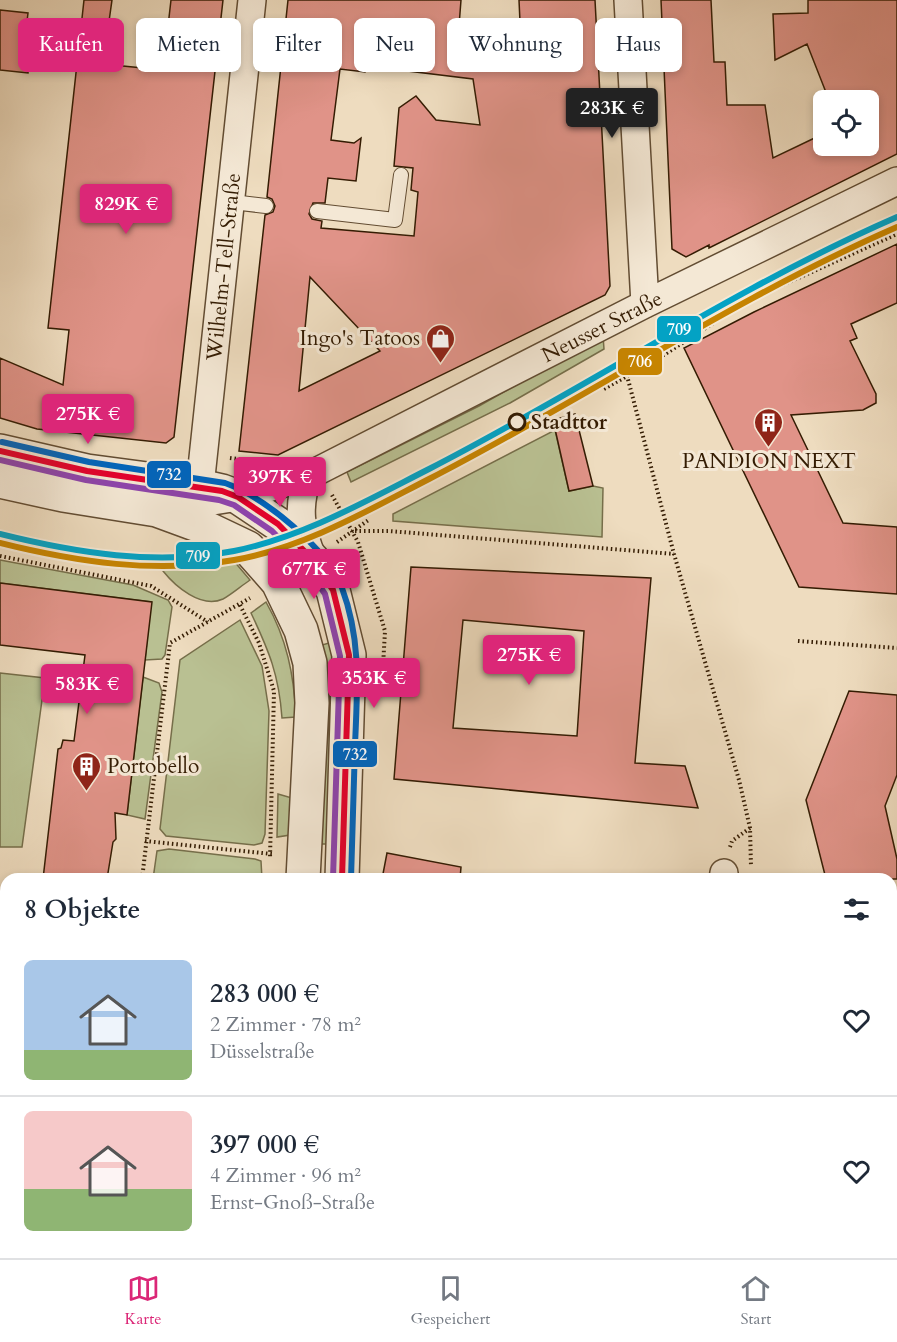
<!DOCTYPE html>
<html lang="de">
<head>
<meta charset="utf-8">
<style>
	body { margin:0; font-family:Cardo,serif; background:#f6f6f7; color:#1f2937; height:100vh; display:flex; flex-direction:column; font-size:22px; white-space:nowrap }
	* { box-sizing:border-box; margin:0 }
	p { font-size:20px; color:#747a83 }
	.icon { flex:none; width:33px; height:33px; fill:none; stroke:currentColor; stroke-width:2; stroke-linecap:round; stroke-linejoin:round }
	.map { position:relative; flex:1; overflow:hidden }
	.sheet { position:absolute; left:0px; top:873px; width:897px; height:386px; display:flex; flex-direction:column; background:#fff; border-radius:18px 18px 0 0; box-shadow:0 3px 9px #0003 }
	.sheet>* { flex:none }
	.hud { position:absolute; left:18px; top:18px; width:861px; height:54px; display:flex; gap:12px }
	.tools { position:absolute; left:813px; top:90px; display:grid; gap:12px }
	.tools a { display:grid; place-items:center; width:66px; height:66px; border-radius:9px; background:#fff; box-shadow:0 3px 9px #0003; font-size:30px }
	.price { position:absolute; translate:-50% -51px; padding:0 14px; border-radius:6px; background:#db2777; color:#fff; font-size:20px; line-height:39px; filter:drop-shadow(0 2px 3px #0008) }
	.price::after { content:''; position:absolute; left:50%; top:36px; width:18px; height:14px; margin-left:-9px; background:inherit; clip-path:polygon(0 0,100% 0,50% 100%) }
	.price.selected { background:#222; color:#fff }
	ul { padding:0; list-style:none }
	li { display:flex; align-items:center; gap:18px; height:150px; padding:0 24px }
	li+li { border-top:2px solid #e0e1e3 }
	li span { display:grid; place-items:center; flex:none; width:168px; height:120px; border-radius:9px; color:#555 }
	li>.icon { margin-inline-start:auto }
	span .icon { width:72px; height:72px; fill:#fffc; stroke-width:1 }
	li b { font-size:26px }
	h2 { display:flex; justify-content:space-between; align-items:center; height:72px; padding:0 24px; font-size:26px }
	.chip { padding:0 21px; border-radius:9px; background:#fff; box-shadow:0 3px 9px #0003; font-size:21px; line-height:54px }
	.chip.selected { background:#db2777; color:#fff }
	.menu { display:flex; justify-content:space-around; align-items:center; height:84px; border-top:2px solid #e0e1e3; background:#fff; font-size:16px; color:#747a83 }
	.menu a { display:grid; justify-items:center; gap:3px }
	.menu .selected { color:#db2777 }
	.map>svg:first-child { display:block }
	.green { fill:#b9c092; stroke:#766e4a; stroke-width:1.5 }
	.building { fill:#e09388; stroke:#341c03; stroke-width:1.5; fill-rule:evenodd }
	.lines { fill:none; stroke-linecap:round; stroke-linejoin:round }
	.tertiary-tunnel { stroke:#c9b699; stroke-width:33; stroke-dasharray:33 16; stroke-linecap:butt }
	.trunk-tunnel { stroke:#c9b699; stroke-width:33; stroke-dasharray:33 16; stroke-linecap:butt }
	.service-casing { stroke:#624c32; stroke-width:16 }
	.minor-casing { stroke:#624c32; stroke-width:30 }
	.tertiary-casing { stroke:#624c32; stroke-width:36 }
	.trunk-casing { stroke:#341c03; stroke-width:36 }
	.path { stroke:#341c03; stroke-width:4; stroke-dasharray:1.5 3; stroke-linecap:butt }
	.service { stroke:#f4e8d5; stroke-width:14 }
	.minor { stroke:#f4e8d5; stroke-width:27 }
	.tertiary { stroke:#f4e8d5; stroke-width:33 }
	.trunk { stroke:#eedcbf; stroke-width:33 }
	.bus-1-casing { stroke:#f4e8d5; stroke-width:10 }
	.bus-2-casing { stroke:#f4e8d5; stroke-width:10 }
	.bus-3-casing { stroke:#f4e8d5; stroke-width:10 }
	.bus-1 { stroke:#e4002b; stroke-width:6 }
	.bus-2 { stroke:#8e44ad; stroke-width:6 }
	.bus-3 { stroke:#0065bd; stroke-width:6 }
	.tram-1-casing { stroke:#f4e8d5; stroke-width:10 }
	.tram-2-casing { stroke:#f4e8d5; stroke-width:10 }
	.tram-1 { stroke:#03a2c4; stroke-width:6 }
	.tram-2 { stroke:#c68401; stroke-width:6 }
	.stop-dot { fill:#f4e8d5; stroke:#341c03; stroke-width:3 }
	.labels { text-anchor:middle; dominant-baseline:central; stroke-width:6; stroke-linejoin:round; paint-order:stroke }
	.street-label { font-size:21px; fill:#341c03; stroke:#f4e8d5 }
	.poi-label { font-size:21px; fill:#341c03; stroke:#f4e8d5; text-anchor:end }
	.stop-label { font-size:21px; font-weight:bold; fill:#341c03; stroke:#f4e8d5; text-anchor:start }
	.line-badge { stroke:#f4e8d5; stroke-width:2 }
	.badge-label { font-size:16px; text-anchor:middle; font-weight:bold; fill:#fff }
</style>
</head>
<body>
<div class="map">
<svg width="897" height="1258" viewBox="0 0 897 1258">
	<rect width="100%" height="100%" fill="#eedcbf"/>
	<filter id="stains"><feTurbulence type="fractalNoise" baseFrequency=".00333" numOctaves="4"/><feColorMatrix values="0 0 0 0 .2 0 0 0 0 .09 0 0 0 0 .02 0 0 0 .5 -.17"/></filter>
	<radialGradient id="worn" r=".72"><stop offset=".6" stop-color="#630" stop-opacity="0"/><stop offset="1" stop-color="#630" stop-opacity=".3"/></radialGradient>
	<path class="green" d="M603,336l1,13 -94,54 -159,79 -4,-10 132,-66z
		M555,430l14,61 24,-5 10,2 -1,49 -209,-16v-7z
		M228,558l5,2 17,20c-9,6 -18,14 -27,19 -22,10 -48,-13 -60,-28v-11h53z
		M0,560l133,25 35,15 4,7 -7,48 -3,4 -17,1 6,-58 -151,-19z
		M266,602c21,37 28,73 30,115l-14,1c-3,-43 -13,-67 -31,-105z
		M240,620l22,46 7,45 -4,123 -3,9 -8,2 -88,-9 -6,-7 20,-169z
		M329,643l4,1 -3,200h-11l3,-199z
		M0,673l45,5 -23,169h-22z
		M143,677l16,6 3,9 -17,127 -18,-4z
		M278,794l14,4 -2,37 -13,2z
		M169,849l86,10 6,2 1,18h-109l4,-28z
		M0,966l6,1v262h-6z
		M6,1247v5l89,3v3h-95v-10z
		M305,1252h112v1l-3,5h-132z"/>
	<path class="building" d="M84,0h28l-9,64 60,6 8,-70h52l-49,437 -8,6 -129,-14 -37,-11v-60l63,27 6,-55 -21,-2z
		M288,0h173l-2,26 61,-4 -1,-22h76l15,286 -5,9 -327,160 -39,-4 26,-236 8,-3 2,-6 -3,-7 -5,-2zM366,66l107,13 7,46 -44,-5 -20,-24 -17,12 -5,58 19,2 -2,22 7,2 -4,44 -93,-8 1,-7 -10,-2 -3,-5 4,-11h12l3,-25 28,3 5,-43 -7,5 -23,-3 9,-71 25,3zM310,277l70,74 -81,40z
		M661,0h50l3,62h11l2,43h38l8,53 50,-24 1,12h44v-46h-39l-22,-56 -32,16 -2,-46 35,-1v-13h89v154l-188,94v-3l-23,12 -14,-8z
		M0,10l28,3 -4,33 6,1 -2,26 -28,-3z
		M897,244v59l-46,21 6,14 -7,3 26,53v9l-13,7 -72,5 52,108 54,4v67l-98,-7 -115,-239 70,-36z
		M575,414l18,72 -24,5 -16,-71z
		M411,567l240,11 -16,185 50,3 13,42 -304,-29zM463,620l121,11 -7,105 -124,-8z
		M0,583l152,19 -25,213 -12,-2 1,26 -3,3 -6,37h-64l15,-130 3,-1 2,-8 11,1 11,-86 -85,-10z
		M849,691l48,4v80l-12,31 12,53v20h-71l-20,-79z
		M387,853l74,14 -1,12h-78z"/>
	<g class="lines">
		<path class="tertiary-tunnel" d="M359,1258v-6
			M401,1258l1,-6"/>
		<path class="trunk-tunnel" d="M891,1082l6,-1
			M0,1232h6
			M323,1258l29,-6
			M575,1258l20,-6
			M748,1258l22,-6"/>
		<defs>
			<path id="service" d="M232,202l34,4
				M317,211l78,9 6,-45
				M758,1258l3,-6"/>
			<path id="minor" d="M628,0l17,304
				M308,476c-11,31 -8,53 5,83
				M183,496l17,-10 52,-486
				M157,510l81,-13 70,-21 337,-172 252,-123
				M723,879l1,-6"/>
			<path id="tertiary" d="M0,451l87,20 113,15 22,5 16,6 40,27 35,36 20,30 16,65 -7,224
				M0,481l63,14 94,15 49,18 42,20 30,34 23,48 9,33 2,40 -9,176"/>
			<path id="trunk" d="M891,1129l6,-2
				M891,1169l6,-2
				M891,1213l6,-3"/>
		</defs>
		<use href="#service" class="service-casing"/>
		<use href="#minor" class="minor-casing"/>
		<use href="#tertiary" class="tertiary-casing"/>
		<use href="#trunk" class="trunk-casing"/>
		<path class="path" d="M620,349l54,205 65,226 11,48 1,39
			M604,389l55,-31 90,-58 148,-66
			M230,458l23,3
			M332,495l26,47 27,89 -2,35
			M355,531h34l285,23
			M337,542l33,-23
			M0,556l151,30 57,36
			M240,605l19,38 15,48 -4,167
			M798,641l99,7
			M145,841l127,13
			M730,847l2,-6 18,-13
			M142,879l28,-236 80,-45
			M0,942h6
			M891,1038l6,1
			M0,1242l6,-1
			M104,1258l1,-6
			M447,1258l2,-6"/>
		<use href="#service" class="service"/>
		<use href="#minor" class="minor"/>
		<use href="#tertiary" class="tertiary"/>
		<use href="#trunk" class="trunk"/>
		<defs>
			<path id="bus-1" d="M0,451l87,20 135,20 16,6 40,27 35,36 20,30 16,65 -7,224"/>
			<path id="bus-2" d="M0,460l86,20 133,20 15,5 38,26 34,35 19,28 15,62 -7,223"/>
			<path id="bus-3" d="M2,442l87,20 136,21c39,14 102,65 117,105 20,54 15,103 13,158 -1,44 -3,89 -4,133"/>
		</defs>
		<use href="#bus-1" class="bus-1-casing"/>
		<use href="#bus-2" class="bus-2-casing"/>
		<use href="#bus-3" class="bus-3-casing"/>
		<use href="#bus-1" class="bus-1"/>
		<use href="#bus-2" class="bus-2"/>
		<use href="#bus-3" class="bus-3"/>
		<defs>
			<path id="tram-1" d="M0,534c76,19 156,32 234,17 69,-14 132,-50 195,-82 158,-81 305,-181 468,-252"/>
			<path id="tram-2" d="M0,543c76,19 156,31 234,17 69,-12 133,-49 195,-81 158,-81 305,-181 468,-252"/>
		</defs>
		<use href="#tram-1" class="tram-1-casing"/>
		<use href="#tram-2" class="tram-2-casing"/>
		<use href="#tram-1" class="tram-1"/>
		<use href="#tram-2" class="tram-2"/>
	</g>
	<defs>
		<symbol id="shop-pin" viewBox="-11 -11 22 30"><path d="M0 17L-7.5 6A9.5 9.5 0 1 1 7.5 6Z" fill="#8f2418" stroke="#f4e8d5"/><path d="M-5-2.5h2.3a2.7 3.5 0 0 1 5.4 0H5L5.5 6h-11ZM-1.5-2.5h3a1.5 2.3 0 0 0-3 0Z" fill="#fff"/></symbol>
		<symbol id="building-pin" viewBox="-11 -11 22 30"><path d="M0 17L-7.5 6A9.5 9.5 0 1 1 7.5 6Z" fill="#8f2418" stroke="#f4e8d5"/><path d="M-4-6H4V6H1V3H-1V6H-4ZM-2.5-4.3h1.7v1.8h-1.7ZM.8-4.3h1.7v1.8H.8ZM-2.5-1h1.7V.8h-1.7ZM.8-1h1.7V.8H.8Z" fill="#fff"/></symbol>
	</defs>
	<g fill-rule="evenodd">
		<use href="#shop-pin" x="424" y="322" width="33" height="45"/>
		<use href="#building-pin" x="752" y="406" width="33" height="45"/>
		<use href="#building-pin" x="70" y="750" width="33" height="45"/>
	</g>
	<circle class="stop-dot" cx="517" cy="422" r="8"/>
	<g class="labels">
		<g class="street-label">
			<text transform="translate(224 267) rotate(-84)">Wilhelm-Tell-Straße</text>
			<text transform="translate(602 327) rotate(-27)">Neusser Straße</text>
		</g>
		<g class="poi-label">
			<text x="420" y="338">Ingo's Tatoos</text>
			<text x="769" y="461" text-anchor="middle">PANDION NEXT</text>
			<text x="107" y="766" text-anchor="start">Portobello</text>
		</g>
		<g class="stop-label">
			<text x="531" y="422">Stadttor</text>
		</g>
	</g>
	<g class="line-badge">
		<rect x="656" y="315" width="46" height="28" rx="6" fill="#03a2c4"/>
		<rect x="617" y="347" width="46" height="29" rx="6" fill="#c68401"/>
		<rect x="146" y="460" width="46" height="29" rx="6" fill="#0065bd"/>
		<rect x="175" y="541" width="46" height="29" rx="6" fill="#03a2c4"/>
		<rect x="332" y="740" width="46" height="28" rx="6" fill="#0065bd"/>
	</g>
	<g class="badge-label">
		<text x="679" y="335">709</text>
		<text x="640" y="367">706</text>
		<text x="169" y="480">732</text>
		<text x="198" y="562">709</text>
		<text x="355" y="760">732</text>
	</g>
	<rect width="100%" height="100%" filter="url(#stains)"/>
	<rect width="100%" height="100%" fill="url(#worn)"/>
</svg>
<div class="tools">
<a><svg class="icon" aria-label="locate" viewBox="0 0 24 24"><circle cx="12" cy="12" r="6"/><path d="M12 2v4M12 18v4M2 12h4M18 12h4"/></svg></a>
</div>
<b class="price selected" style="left:612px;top:139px">283K €</b>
<b class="price" style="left:126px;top:235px">829K €</b>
<b class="price" style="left:88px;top:445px">275K €</b>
<b class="price" style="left:280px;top:508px">397K €</b>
<b class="price" style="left:314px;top:600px">677K €</b>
<b class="price" style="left:529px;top:686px">275K €</b>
<b class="price" style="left:374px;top:709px">353K €</b>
<b class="price" style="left:87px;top:715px">583K €</b>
<div class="hud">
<a class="chip selected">Kaufen</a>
<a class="chip">Mieten</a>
<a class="chip">Filter</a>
<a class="chip">Neu</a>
<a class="chip">Wohnung</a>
<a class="chip">Haus</a>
</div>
<section class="sheet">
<h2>8 Objekte<svg class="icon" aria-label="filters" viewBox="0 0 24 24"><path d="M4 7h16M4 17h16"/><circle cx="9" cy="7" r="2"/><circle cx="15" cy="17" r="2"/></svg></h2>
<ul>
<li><span style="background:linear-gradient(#a9c7e8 75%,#8fb573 0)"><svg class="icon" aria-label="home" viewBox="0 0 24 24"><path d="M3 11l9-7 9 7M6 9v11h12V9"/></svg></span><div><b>283 000 €</b><p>2 Zimmer · 78 m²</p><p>Düsselstraße</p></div><svg class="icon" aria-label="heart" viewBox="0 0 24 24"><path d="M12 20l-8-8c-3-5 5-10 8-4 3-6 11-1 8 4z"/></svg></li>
<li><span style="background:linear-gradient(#f6c9c9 65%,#8fb573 0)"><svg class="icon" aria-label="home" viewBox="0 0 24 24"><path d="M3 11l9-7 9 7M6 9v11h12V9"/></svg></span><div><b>397 000 €</b><p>4 Zimmer · 96 m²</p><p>Ernst-Gnoß-Straße</p></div><svg class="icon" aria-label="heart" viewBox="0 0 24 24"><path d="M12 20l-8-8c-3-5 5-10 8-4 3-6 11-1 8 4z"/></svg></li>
</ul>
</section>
</div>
<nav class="menu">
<a class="selected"><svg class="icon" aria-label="map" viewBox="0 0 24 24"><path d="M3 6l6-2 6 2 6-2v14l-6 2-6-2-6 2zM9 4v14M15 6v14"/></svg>Karte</a>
<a><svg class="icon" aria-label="saved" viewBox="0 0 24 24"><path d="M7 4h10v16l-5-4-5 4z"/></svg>Gespeichert</a>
<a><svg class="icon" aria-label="home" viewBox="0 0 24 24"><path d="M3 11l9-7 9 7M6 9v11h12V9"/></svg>Start</a>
</nav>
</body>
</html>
